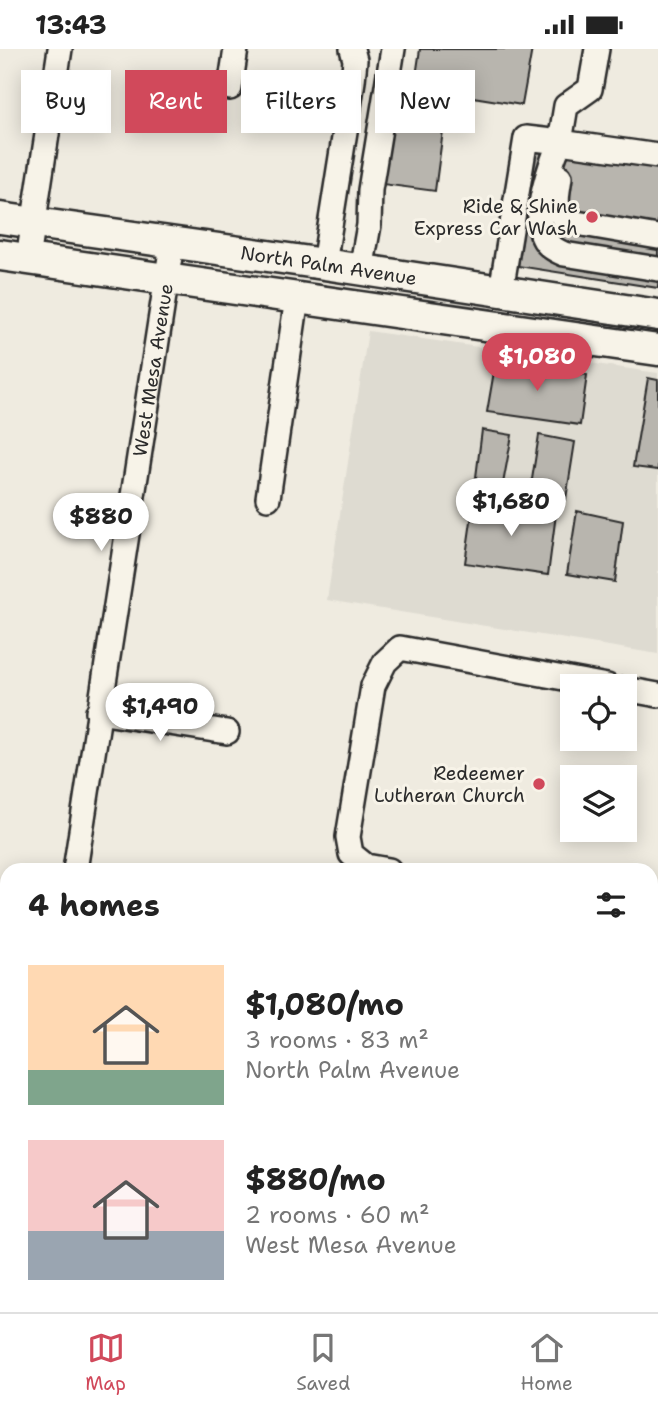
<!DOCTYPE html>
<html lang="en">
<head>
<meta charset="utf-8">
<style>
	body { margin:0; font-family:"Shantell Sans",sans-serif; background:#f6f6f6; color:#222; height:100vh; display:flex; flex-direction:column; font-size:26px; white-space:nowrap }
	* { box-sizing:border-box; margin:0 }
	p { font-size:23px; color:#767676 }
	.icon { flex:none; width:38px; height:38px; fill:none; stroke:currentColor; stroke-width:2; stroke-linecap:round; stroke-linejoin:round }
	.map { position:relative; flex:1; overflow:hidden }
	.side { position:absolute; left:0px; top:814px; width:658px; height:450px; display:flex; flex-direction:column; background:#fff; border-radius:21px 21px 0 0; box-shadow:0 4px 18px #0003 }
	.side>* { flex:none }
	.hud { position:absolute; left:21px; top:21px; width:616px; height:63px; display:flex; gap:14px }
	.tools { position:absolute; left:560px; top:625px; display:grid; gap:14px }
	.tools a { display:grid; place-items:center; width:77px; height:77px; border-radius:0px; background:#fff; box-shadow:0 4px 18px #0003; font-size:35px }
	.price { position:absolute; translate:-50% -60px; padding:0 16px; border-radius:24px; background:#fff; color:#222; font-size:23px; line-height:46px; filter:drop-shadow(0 2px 4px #0008) }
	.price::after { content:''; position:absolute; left:50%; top:42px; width:21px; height:16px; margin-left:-10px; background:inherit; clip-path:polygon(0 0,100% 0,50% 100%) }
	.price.active { background:#d1495b; color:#fff }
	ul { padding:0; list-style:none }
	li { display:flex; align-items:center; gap:21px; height:175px; padding:0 28px }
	li span { display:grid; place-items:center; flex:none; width:196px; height:140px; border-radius:0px; color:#555 }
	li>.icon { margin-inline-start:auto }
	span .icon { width:84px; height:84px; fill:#fffc; stroke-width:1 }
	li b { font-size:30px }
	h2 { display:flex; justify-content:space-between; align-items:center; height:84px; padding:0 28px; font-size:30px }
	.chip { padding:0 24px; border-radius:0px; background:#fff; box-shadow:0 4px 18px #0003; font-size:24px; line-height:63px }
	.chip.active { background:#d1495b; color:#fff }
	.status { display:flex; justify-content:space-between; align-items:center; height:49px; padding:0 35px; background:#fff; direction:ltr }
	.status svg { height:19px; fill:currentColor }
	.dock { display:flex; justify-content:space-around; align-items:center; height:98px; border-top:2px solid #e0e0e0; background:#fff; font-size:19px; color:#767676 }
	.dock a { display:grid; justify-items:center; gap:4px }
	.dock .active { color:#d1495b }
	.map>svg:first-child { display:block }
	.built { fill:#dedbd1 }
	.building { fill:#b8b5ae; stroke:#2b2b2b; stroke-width:2 }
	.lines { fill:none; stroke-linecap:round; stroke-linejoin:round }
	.minor-casing { stroke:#2b2b2b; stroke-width:28 }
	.major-casing { stroke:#2b2b2b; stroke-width:35 }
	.minor { stroke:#f7f3e8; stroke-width:23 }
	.major { stroke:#f7f3e8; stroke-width:30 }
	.poi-dot { fill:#d1495b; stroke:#f7f3e8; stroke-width:2.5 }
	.labels { text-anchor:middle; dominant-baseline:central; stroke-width:6; stroke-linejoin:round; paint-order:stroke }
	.poi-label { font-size:19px; fill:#2b2b2b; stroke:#f7f3e8; text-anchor:end }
	.street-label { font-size:19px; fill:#2b2b2b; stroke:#f7f3e8 }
</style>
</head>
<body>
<div class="status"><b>13:43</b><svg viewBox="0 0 49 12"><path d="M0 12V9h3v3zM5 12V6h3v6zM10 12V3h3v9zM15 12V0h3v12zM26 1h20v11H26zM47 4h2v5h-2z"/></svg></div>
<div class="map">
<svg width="658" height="1263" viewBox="0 0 658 1263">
	<rect width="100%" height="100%" fill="#efebe0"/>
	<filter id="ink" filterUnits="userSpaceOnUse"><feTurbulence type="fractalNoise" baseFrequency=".0143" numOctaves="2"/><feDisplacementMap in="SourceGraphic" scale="14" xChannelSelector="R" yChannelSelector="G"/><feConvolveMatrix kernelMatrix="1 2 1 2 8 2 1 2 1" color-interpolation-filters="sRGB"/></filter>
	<g filter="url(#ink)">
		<path class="built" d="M368,282l290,42v281l-331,-54z
			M39,1257v-1l541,1 -1,6h-541z"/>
		<path class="building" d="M420,0h112l-10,56 -74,-12 -13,98 -53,-7 16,-96 16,2z
			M536,102l122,16v121l-140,-22z
			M496,311l91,15 -7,50 -93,-13z
			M648,329l10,2v90l-25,-3z
			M482,381l30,5 -10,54 -27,-4z
			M539,386l36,7 -9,57 -36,-7z
			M474,451l82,14 -8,61 -83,-12z
			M577,462l46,10 -8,61 -48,-8z"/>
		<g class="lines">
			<defs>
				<g id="minor">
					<path d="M230,39l6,-39"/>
					<path d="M560,93c-9,21 -28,74 -17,95 4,9 12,13 21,17l94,15"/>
					<path d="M560,93l98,14"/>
					<path d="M560,128c-2,16 -7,30 5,44l93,16"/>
					<path d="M28,210l32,-210"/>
					<path d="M324,215l29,-183 2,-21 -3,-11"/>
					<path d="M361,221l8,-45 1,-35 23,-141"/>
					<path d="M501,242l25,-153 34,4 6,-36 24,-17 7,-40"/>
					<path d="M268,449l29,-200"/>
					<path d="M625,640l33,6"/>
					<path d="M98,663l129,20"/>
					<path id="s1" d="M75,821l97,-626"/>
					<path d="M389,821l-23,-4 -15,-12 -3,-17 25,-151 12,-24 15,-14 207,38"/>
					<path d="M651,867l7,2"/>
					<path d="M0,909l7,1"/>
					<path d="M8,1263l1,-7"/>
				</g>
				<g id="major">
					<path id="s2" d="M0,169l324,46 334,51"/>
					<path d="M0,206l658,95"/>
					<path d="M651,1010l7,-48"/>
					<path d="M613,1263l1,-7"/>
				</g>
			</defs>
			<use href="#minor" class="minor-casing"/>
			<use href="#major" class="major-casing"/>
			<use href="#minor" class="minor"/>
			<use href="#major" class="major"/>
		</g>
	</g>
	<g class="poi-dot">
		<circle cx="592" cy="168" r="7"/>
		<circle cx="539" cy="735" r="7"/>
	</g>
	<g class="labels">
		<g class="poi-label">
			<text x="578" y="157">Ride &amp; Shine<tspan x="578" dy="22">Express Car Wash</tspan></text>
			<text x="525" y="724">Redeemer<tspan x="525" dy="22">Lutheran Church</tspan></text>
		</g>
		<g class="street-label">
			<text stroke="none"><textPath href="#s2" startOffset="332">North Palm Avenue</textPath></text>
			<text stroke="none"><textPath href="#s1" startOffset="506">West Mesa Avenue</textPath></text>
		</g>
	</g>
</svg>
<div class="tools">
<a><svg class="icon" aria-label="locate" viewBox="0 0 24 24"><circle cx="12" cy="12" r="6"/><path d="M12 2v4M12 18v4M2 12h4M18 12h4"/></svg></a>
<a><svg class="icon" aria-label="layers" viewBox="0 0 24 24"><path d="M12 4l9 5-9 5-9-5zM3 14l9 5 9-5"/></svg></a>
</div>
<b class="price active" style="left:537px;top:344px">$1,080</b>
<b class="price" style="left:511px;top:489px">$1,680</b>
<b class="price" style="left:101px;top:504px">$880</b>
<b class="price" style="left:160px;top:694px">$1,490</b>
<div class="hud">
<a class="chip">Buy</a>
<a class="chip active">Rent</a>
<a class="chip">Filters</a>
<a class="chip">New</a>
</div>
<section class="side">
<h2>4 homes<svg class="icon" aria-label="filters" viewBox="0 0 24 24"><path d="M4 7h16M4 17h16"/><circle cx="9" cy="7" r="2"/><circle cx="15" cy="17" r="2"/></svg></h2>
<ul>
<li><span style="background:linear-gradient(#ffd9b3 75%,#7fa58c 0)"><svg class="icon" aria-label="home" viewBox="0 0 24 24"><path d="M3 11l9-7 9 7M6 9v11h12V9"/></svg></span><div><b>$1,080/mo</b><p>3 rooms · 83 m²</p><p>North Palm Avenue</p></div></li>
<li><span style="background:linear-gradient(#f6c9c9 65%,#9aa5b1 0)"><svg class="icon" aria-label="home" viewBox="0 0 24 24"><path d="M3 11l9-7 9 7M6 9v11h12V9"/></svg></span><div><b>$880/mo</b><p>2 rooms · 60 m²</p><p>West Mesa Avenue</p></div></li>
</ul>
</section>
</div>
<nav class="dock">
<a class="active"><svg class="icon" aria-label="map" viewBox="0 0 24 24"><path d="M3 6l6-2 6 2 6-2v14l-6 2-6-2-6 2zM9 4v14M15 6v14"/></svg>Map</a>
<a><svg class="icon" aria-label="saved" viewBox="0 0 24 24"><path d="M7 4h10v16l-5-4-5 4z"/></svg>Saved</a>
<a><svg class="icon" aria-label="home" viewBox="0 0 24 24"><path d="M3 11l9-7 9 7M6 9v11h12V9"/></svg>Home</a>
</nav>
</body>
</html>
